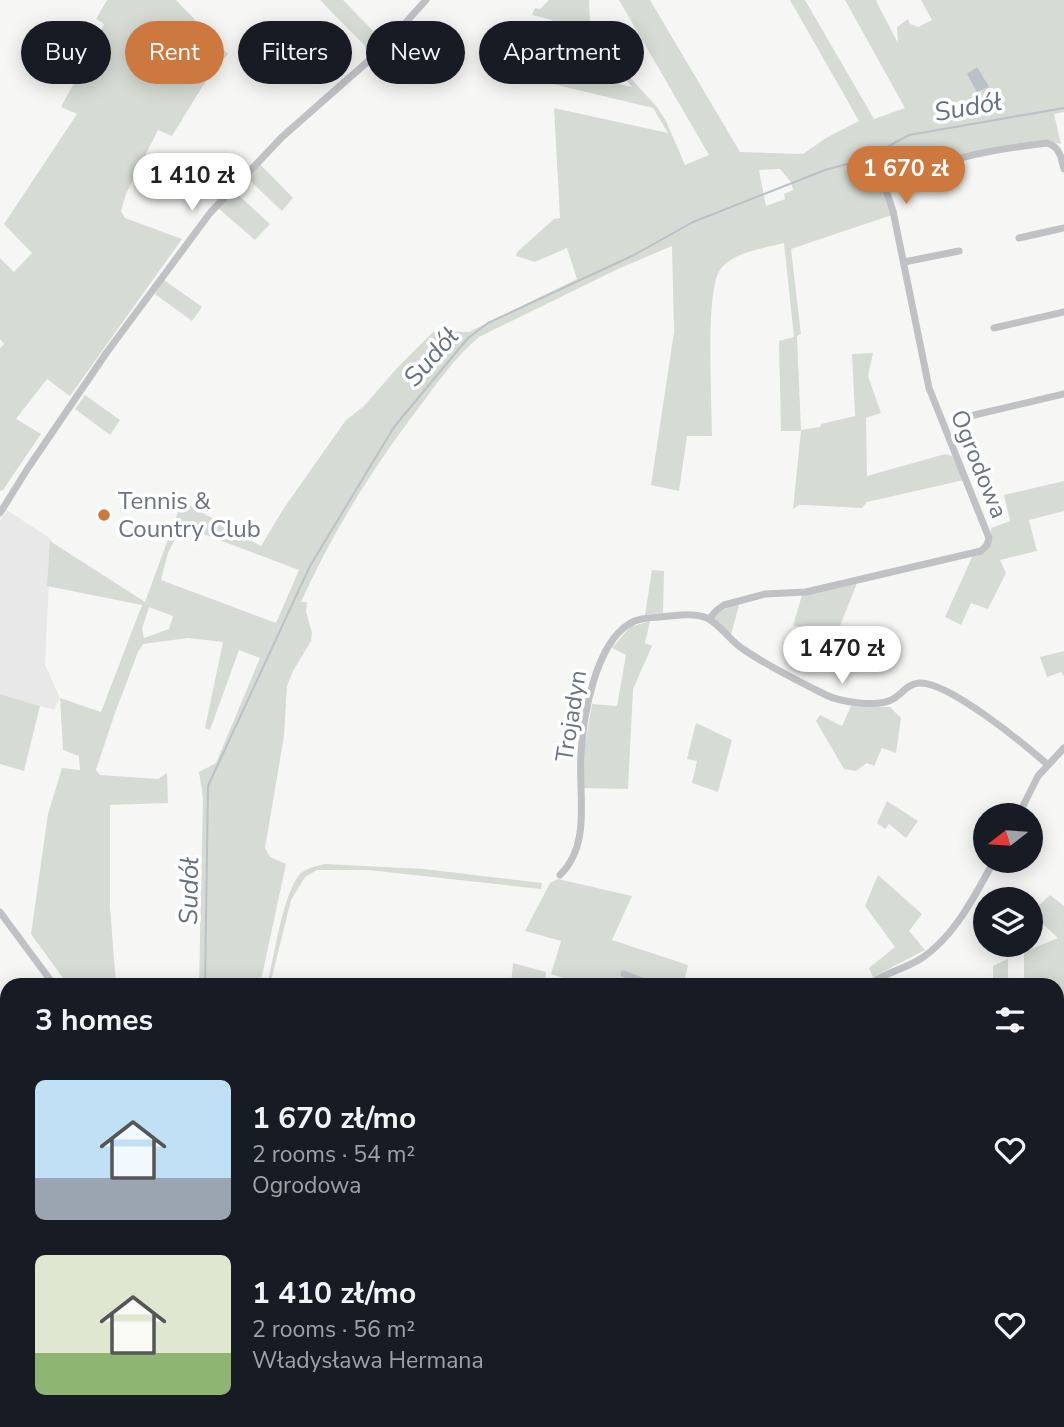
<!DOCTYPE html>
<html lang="en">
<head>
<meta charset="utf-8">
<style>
	body { margin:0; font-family:"Nunito Sans",sans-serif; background:#20242c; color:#f1f3f6; height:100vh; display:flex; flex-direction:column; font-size:26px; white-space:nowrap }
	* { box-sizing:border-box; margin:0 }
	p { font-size:23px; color:#9ea1a6 }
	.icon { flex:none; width:38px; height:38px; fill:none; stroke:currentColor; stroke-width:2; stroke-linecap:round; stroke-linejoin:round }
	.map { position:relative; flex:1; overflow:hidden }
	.sheet { position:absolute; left:0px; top:978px; width:1064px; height:450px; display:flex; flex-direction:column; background:#171b24; border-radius:21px 21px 0 0; box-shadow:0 4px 18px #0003 }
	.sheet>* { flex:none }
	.top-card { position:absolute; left:21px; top:21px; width:700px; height:63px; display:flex; gap:14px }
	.needle { width:46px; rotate:253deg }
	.fabs { position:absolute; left:973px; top:803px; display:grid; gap:14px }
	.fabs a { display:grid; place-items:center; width:70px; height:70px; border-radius:50%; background:#171b24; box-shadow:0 4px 18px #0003; font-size:35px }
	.price { position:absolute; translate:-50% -60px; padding:0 16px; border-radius:24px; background:#fff; color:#222; font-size:23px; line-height:46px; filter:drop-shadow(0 2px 4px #0008) }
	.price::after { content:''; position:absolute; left:50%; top:42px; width:21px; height:16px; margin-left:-10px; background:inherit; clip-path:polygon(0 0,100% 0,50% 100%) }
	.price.active { background:#cd783e; color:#fff }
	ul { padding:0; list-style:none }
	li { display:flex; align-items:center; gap:21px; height:175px; padding:0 35px }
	li span { display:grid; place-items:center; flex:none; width:196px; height:140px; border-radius:10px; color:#555 }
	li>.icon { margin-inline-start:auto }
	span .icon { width:84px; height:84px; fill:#fffc; stroke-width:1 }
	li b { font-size:30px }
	h2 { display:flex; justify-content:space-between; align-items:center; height:84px; padding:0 35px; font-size:30px }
	.tag { padding:0 24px; border-radius:32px; background:#171b24; box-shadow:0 4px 18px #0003; font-size:24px; line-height:63px }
	.tag.active { background:#cd783e; color:#fff }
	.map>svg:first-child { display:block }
	.built { fill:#e7e8e7 }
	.green { fill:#d6dbd4; fill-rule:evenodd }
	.water { fill:#bac1c7 }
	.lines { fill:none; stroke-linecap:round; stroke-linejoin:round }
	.stream { stroke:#bac1c7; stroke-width:2 }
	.minor { stroke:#bfc1c5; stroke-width:7 }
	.poi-dot { fill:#cd783e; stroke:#fff; stroke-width:2.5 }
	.labels { text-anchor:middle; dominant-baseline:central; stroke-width:7; stroke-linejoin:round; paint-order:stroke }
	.street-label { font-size:24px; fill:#6a7381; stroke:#fff }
	.poi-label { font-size:24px; fill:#6a7381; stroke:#fff; text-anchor:start }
	.water-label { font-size:26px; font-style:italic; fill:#66737d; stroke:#fff }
</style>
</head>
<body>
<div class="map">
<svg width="1064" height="1427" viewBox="0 0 1064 1427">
	<rect width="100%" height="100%" fill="#f6f7f4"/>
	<path class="built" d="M7,510l44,29 -6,126 15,33 -6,12 -54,-16v-173z
		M1061,1332l3,28v67h-40v-6h33v-88z
		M933,1421h83v6h-84z"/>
	<path class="green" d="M107,0h69l52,54 -18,20 -38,62 -14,-6 -32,64 -5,17 4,7 57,21 -112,157 -23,-17 -31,40 25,15 -38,56 -3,1v-143l4,-4 -4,-5v-81l14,14 18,-19 -28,-29 73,-110 -16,-7 34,-63 9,-20 -8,-5z
		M320,0h23l37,38 23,-20 -36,38 -2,-10z
		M549,0h40l1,24 26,38 41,45 9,14 19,44 24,-10 -90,-155h31l90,152 63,2 23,-16 33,-17 -69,-121h15l69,119 31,-11 -60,-108h32l-1,1 22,42 -1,-16 11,-8 2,5 8,3 14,-7 -11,-20h143v112l-10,2 7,30c-44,-13 -132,26 -176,41l-8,-29 -3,2 18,57 -101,34 10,85 -4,2 4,94 19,-3 1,-3 34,-8 -3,-62 21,-1 -5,23 13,37 -15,5 1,58 78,-22 7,2 12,24 -97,22 -5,6 -57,-3h-6l-6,4 8,-78h-20l-2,-90 15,-4 -10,-94c-19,5 -52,9 -64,27 -15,21 -8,134 -8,166h-25l-8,55 -28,-6 23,-153 -2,-86 -54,23 -139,68c-23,19 -41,45 -59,69 -46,60 -88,127 -119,196h6l-1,10 6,21 -1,8 -18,30 -6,15 -3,50 -19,112 5,9 16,7 -26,121h-61l4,-187 -4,-26 17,-9 44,-105 -21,-8 -29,80 -5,-2 18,-86 -35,-4 -45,6 -5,8 -23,61 -19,57 4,5 58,4 9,-6 1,30 -58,2v101l6,79h-48l-37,-51 17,-120 14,-46 18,2 -1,-14 -16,-6 -3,-52 41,14 41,-107 -95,-19 3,-45 95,61 37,-101 79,45 23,-38 62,-88 18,-14 33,-38 37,-37 35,1 108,-53 -10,-31 -32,14 -19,-6 1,-4 37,-33 6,-1 -6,-110 114,25 -15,-25 -100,-24v-14l79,17c-32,-39 -48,-61 -100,-72l3,-7 5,1zM780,169l11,13 2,8 -9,4 1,5 -19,7 -7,-36zM182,526l117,44 -23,53 -115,-43 7,-27zM149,607l24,9 -4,13 -25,9 -2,-9z
		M259,163l34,35 -11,13 -36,-34z
		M233,190l37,34 -15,16 -37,-32z
		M164,280l38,27 -10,14 -37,-27z
		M85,395l35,25 -10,15 -35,-26z
		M1064,481v30l-35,9 8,31 -37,9 6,13 -18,36 -17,-6 -10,22 -16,-8 28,-62 11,-3 6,-6 1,-18 19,-7 -6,-26z
		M652,570l12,1 -1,42 -18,2z
		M857,583l-19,48 -45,-5 9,-31z
		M739,605l-8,30 -17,-17c7,-8 14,-12 25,-13z
		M650,621l-5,22 7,3 -19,43 -5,100 -45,-1v-32l9,-52 25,2 9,-51 -14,-7 18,-21z
		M1064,651v25l-3,-4 -14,5 -7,-20z
		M0,694l40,12 -16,65 -24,-7z
		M851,706l39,1 11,11 -5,35 -14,-5 -8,18 -7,-3 -11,8 -12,-2 -28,-48 4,-6 22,11z
		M696,723l36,17 -14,52 -26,-9 5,-22 -10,-2z
		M887,801l31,20 -12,17 -17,-14 -4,5 -8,-6z
		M325,864l99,5 118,14 -1,6 -173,-19h-51l-12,7 -14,23 -21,85h-3c7,-27 16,-92 33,-111 6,-6 17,-8 25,-10z
		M878,875l44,39 -13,17 16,19 -52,27 -4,-9 26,-21 -30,-41z
		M558,879l74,17 -20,44 76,25 -3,13 15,7h-115l-34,-11 10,-33 -36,-10 25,-48z
		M1050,895l14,11v193l-7,4v-118h-33v-33l34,-14 -27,-25z
		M1008,959v26h-15v-19z
		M513,963l33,9 -1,13h-34z
		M0,1097l7,6v27l-7,-5z
		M1057,1116l7,15v105l-7,2z
		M0,1181l7,4v66l-7,-6z
		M1064,1304v57l-7,-32v-24z
		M289,1421h67l3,6h-70z"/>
	<path class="water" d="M977,67l12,20 -12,5 -10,-18z"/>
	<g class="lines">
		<path class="stream" d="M205,985l3,-199 102,-220 84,-139 74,-89 20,-15 146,-68 59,-33 132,-52 40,-11 44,-24 155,-27"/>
		<path class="minor" d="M1019,238l45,-10
			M904,262l55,-11
			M994,328l70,-16
			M970,416l94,-22
			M0,513l28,-45 79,-116 103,-139 72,-76 100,-88 44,-49
			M709,619l8,-9 7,-5 41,-11 41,-2 175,-41 6,-6 2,-7 -60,-150 -36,-177 -8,-24c54,-28 103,-37 162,-44 13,4 14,14 17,26
			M1018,816l20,-40 26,-28
			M560,875c32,-31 18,-81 21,-121 2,-37 14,-109 48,-130 9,-6 20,-6 31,-7 15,-1 32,-5 47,1 13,6 23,23 36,31 26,18 55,32 83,46 14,7 53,13 67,4 9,-5 14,-15 26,-16 29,-2 105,61 128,81
			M0,912l54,73
			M624,974l27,11
			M868,985c16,-12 37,-16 54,-27 33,-22 53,-63 72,-97
			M360,1421l2,6
			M507,1421l11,6
			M1020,1421l1,6
			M603,1427l2,-6
			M669,1427l3,-6
			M823,1427l3,-6"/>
	</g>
	<circle class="poi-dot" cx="104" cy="515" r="7"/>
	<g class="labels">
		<g class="street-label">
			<text transform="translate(979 464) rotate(68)">Ogrodowa</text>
			<text transform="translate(571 716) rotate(-81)">Trojadyn</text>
		</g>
		<g class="poi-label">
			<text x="118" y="501">Tennis &amp;<tspan x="118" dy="28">Country Club</tspan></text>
		</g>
		<g class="water-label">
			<text transform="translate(968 107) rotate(-10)">Sudół</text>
			<text transform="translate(431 357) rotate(-49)">Sudół</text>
			<text transform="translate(189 891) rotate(-89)">Sudół</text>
		</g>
	</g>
</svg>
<div class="fabs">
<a><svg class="needle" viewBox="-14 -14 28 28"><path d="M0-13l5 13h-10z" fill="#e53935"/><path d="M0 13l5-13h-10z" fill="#9ea1a6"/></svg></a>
<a><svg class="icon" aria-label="layers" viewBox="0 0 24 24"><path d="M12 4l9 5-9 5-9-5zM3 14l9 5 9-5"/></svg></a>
</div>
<b class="price active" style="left:906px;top:206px">1 670 zł</b>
<b class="price" style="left:192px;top:213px">1 410 zł</b>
<b class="price" style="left:842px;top:686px">1 470 zł</b>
<div class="top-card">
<a class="tag">Buy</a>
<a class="tag active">Rent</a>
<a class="tag">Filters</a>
<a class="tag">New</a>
<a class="tag">Apartment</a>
</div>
<section class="sheet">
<h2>3 homes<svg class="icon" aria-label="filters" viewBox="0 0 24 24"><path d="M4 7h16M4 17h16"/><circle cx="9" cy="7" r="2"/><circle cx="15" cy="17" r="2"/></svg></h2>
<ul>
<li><span style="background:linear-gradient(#bfe0f5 70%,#9aa5b1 0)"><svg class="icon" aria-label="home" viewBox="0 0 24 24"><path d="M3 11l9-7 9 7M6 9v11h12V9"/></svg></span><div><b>1 670 zł/mo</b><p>2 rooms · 54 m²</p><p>Ogrodowa</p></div><svg class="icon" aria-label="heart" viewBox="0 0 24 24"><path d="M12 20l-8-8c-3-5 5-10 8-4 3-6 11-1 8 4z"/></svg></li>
<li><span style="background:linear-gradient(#dfe7d0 70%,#8fb573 0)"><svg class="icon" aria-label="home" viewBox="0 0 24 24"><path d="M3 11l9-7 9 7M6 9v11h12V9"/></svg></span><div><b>1 410 zł/mo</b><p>2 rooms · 56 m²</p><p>Władysława Hermana</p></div><svg class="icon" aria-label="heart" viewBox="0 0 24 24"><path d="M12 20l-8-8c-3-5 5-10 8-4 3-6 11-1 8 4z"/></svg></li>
</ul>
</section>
</div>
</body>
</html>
